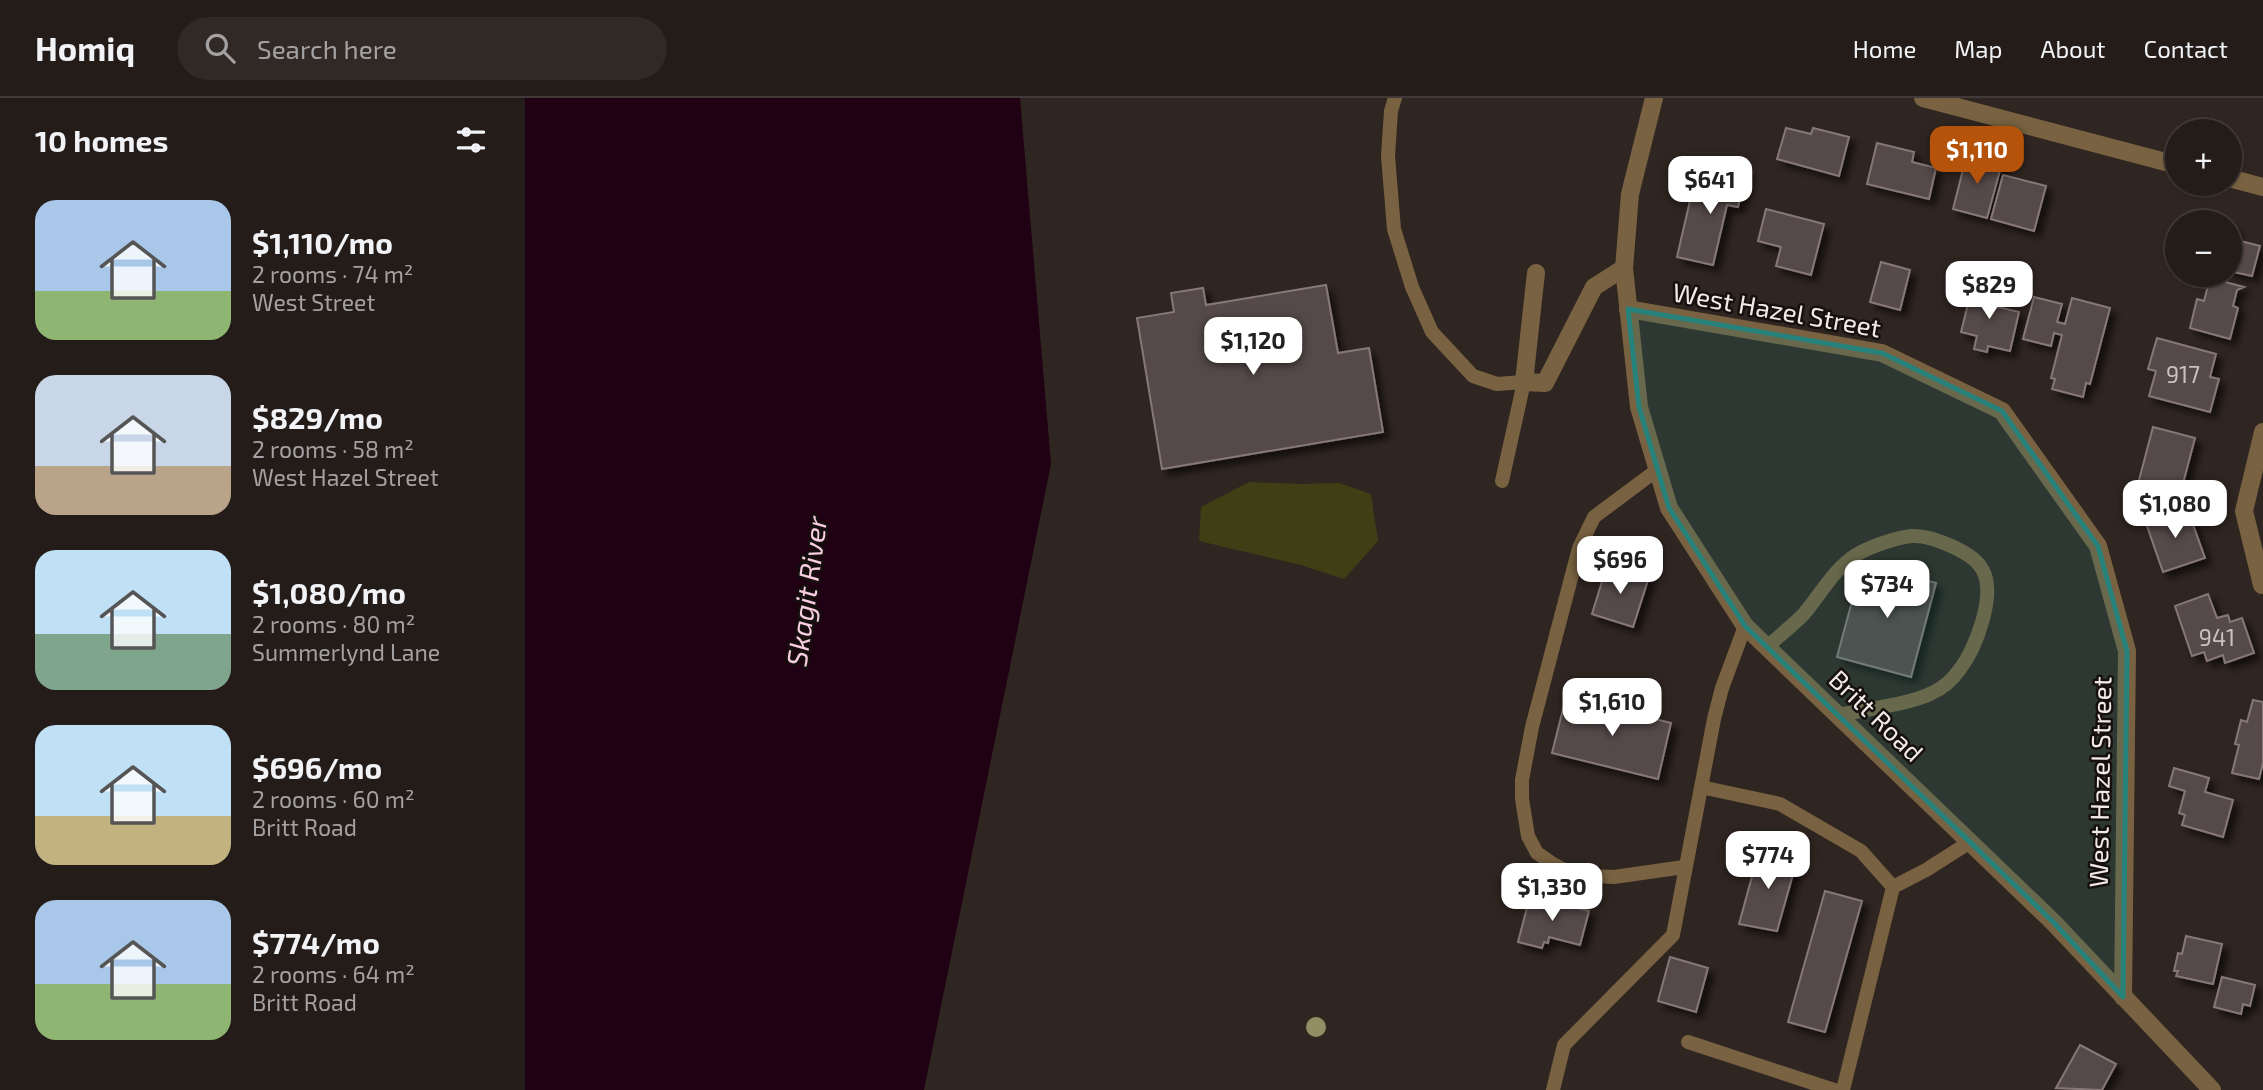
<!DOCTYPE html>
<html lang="en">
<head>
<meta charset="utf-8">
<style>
	body { margin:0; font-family:"Exo 2",sans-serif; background:#302926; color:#f1f3f6; height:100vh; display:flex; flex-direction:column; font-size:26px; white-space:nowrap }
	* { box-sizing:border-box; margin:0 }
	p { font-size:23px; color:#a3a1a2 }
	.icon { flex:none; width:38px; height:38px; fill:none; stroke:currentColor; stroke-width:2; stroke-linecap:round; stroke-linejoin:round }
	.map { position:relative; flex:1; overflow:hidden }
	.panel { display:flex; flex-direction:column; background:#241c19; width:525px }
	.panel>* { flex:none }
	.tools { position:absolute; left:1640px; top:21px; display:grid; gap:14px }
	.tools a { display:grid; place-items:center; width:77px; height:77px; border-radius:50%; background:#241c19; box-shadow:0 2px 5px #0004,0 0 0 2px #413a38; font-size:35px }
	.price { position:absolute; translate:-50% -60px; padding:0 16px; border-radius:14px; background:#fff; color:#222; font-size:23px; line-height:46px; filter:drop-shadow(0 2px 4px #0008) }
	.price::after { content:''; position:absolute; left:50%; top:42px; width:21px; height:16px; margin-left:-10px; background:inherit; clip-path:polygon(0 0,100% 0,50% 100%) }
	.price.current { background:#b45309; color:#fff }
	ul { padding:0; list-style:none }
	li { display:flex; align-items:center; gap:21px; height:175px; padding:0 35px }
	li span { display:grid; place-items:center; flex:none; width:196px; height:140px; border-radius:21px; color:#555 }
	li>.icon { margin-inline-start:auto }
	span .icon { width:84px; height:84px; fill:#fffc; stroke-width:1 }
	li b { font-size:30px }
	h2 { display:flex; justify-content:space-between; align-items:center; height:84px; padding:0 35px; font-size:30px }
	header { display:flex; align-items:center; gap:42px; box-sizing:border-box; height:98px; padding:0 35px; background:#241c19; border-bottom:2px solid #413a38 }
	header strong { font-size:33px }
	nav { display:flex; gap:38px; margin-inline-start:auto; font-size:24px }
	.search { width:490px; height:63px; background:#302926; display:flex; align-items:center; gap:18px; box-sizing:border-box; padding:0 24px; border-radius:38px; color:#a3a1a2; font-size:26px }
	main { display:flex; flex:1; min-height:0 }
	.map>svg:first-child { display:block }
	.green { fill:#3f3e15 }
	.water { fill:#200113 }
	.building { fill:#544848; stroke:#867878; stroke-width:2; filter:url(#shadow) }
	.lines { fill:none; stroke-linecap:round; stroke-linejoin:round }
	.service { stroke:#786241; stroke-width:14 }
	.minor { stroke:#786241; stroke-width:18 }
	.tertiary { stroke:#786241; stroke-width:18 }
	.tree { fill:#928e63 }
	.marked { fill:#26827a; fill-opacity:0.2; stroke:#26827a; stroke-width:5; stroke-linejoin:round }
	.labels { text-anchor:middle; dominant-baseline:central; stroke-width:5; stroke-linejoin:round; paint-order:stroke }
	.number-label { font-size:23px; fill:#cac2bf }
	.street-label { font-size:26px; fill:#f1eae7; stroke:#15100e }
	.water-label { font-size:28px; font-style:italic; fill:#f9cde2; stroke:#15100e }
</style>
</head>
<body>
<header>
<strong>Homiq</strong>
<div class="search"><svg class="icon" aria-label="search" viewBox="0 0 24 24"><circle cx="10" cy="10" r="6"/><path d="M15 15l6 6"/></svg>Search here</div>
<nav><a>Home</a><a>Map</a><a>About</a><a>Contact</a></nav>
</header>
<main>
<section class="panel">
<h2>10 homes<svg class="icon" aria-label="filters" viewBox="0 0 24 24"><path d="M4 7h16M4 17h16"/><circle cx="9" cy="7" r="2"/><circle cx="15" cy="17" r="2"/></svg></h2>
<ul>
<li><span style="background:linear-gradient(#a9c7e8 65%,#8fb573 0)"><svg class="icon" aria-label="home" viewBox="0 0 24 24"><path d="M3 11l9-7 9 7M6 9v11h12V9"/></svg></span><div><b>$1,110/mo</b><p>2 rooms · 74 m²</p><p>West Street</p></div></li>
<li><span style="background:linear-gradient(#c9d6e8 65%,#b9a48a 0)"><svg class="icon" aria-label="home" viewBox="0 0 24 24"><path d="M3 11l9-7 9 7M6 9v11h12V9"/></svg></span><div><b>$829/mo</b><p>2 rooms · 58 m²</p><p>West Hazel Street</p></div></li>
<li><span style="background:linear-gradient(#bfe0f5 60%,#7fa58c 0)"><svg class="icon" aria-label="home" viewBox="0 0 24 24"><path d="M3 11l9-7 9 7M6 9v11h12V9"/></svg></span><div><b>$1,080/mo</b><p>2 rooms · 80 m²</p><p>Summerlynd Lane</p></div></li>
<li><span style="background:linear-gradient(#bfe0f5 65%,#c2b280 0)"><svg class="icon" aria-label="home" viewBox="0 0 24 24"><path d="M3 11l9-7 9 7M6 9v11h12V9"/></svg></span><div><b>$696/mo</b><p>2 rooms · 60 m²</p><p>Britt Road</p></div></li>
<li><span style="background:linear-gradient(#a9c7e8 60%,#8fb573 0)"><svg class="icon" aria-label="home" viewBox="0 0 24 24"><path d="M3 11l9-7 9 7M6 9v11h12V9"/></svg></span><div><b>$774/mo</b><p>2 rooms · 64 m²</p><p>Britt Road</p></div></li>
</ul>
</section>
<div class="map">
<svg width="1738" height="992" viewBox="0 0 1738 992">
	<defs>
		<filter id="shadow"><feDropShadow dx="6" dy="6" stdDeviation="3.5" flood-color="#0009"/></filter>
	</defs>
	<rect width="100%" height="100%" fill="#302621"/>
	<path class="green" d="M724,384l52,2 38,-1 32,11 7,47 -34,38 -43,-14 -102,-24 2,-34z"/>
	<path class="water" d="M0,0h495l31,366 -127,626h-399z"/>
	<path class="building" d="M1261,30l25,6 2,-6 36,9 -10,39 -62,-17z
		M1352,45l37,9 -2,10 24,6 -7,31 -62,-15z
		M1442,56l35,9 -15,55 -34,-9z
		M1191,67l30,7 -8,35 -11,-2 -14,60 -36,-8 15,-65 18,4z
		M1478,77l43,11 -12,45 -43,-12z
		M1241,111l58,15 -13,51 -35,-9 5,-19 -23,-6z
		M1669,118l23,6h-24z
		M1704,127l7,2 -3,12 27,7 -8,30 -23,-5z
		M1356,164l29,8 -10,40 -30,-8z
		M1685,180l34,9 -7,3 -4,16 5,2 -8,31 -40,-11 7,-29 7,2z
		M801,187l12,68 31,-5 14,84 -221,37 -25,-151 37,-6 -3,-19 32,-5 3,17z
		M1447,190l29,7 -3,12 21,5 -9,39 -22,-5 -1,6 -13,-3 3,-13 -16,-4z
		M1509,199l28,7 -5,18 8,2 7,-26 38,10 -20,76 -4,-1 -3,14 -31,-8 3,-10 -4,-1 11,-43 -8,-2 -3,13 -28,-7z
		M1632,240l59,16 -6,23 9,2 -9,33 -61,-16 7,-25 -8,-2z
		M1628,329l42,11 -15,57 -42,-11z
		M1662,410l18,50 -42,14 -17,-49z
		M1337,466l74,19 -25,94 -74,-20z
		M1082,467l42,12 -16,50 -41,-13z
		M1683,496l9,24 11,-3 2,7 12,-4 12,35 -29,10 -2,-8 -16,6 -3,-9 -12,4 -17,-50z
		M1041,599l105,26 -13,56 -106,-26z
		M1728,602l10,2v61l-4,16 -27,-6 7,-28 -4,-1 6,-24 6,2z
		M1649,670l35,10 -4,14 28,8 -10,37 -41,-12 3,-10 -6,-2 6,-22 -16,-5z
		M1234,753l38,9 -20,71 -38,-7z
		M1300,793l37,10 -37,131 -37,-10z
		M1005,798l59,15 -9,34 -31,-8 -1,6 -4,-1 -2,6 -24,-6z
		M1661,838l36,8 -9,40 -37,-8 2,-5h-4l4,-18 4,1z
		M1145,859l38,11 -12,44 -38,-11z
		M1697,879l33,8 -5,21 -7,-2 -2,10 -27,-7z
		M1555,947l36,19 -14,26 -46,-2z"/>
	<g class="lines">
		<path class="service" d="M870,0l-4,13 -3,45 6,73 18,58 20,45 41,44 24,8 27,-2 -22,99
			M1132,372l-63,47 -15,31 -47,179 -10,53v19l6,37 9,17 16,11 17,9 21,3 23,1 70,-10
			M1242,549c12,-11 25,-21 36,-32 17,-20 31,-46 53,-60 13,-8 41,-18 56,-19 19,-1 61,16 70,33 15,24 -6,79 -22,100 -7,10 -17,19 -28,24 -21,11 -69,17 -94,22
			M1176,689l79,17 81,47 32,36 -50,203
			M1368,789l33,-17 44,-28
			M1163,944l146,48
			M1028,992l11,-45 109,-110 41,-216 8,-31 23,-62"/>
		<path class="minor" d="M1398,0l254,67
			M1704,80l34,9
			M1011,175l-12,109 21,1 49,-96 30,-19
			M1103,211l254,44 120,58 96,135 29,105 -4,346
			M1737,487l-18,-74 19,-79"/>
		<path class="tertiary" d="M1129,0l-24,96 -6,74 15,139 30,101 76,118 308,296 159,168"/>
	</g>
	<circle class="tree" cx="791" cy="929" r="10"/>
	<path class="marked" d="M1103,211l254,44 120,58 96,135 29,105 -4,346 -70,-75 -308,-296 -76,-118 -30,-101z"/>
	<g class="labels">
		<g class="number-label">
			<text x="1658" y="276">917</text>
			<text x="1692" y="539">941</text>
		</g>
		<g class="street-label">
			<text transform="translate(1252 211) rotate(10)">West Hazel Street</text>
			<text transform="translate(1352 617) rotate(44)">Britt Road</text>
			<text transform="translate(1574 684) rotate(-89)">West Hazel Street</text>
		</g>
		<g class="water-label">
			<text transform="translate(281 493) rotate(-82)">Skagit River</text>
		</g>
	</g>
</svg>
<div class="tools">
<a>+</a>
<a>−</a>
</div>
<b class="price current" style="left:1452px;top:88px">$1,110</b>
<b class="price" style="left:1185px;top:118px">$641</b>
<b class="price" style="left:1464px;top:223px">$829</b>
<b class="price" style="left:728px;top:279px">$1,120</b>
<b class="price" style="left:1650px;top:442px">$1,080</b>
<b class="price" style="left:1095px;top:498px">$696</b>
<b class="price" style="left:1362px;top:522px">$734</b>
<b class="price" style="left:1087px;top:640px">$1,610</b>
<b class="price" style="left:1243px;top:793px">$774</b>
<b class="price" style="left:1027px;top:825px">$1,330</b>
</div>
</main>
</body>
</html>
